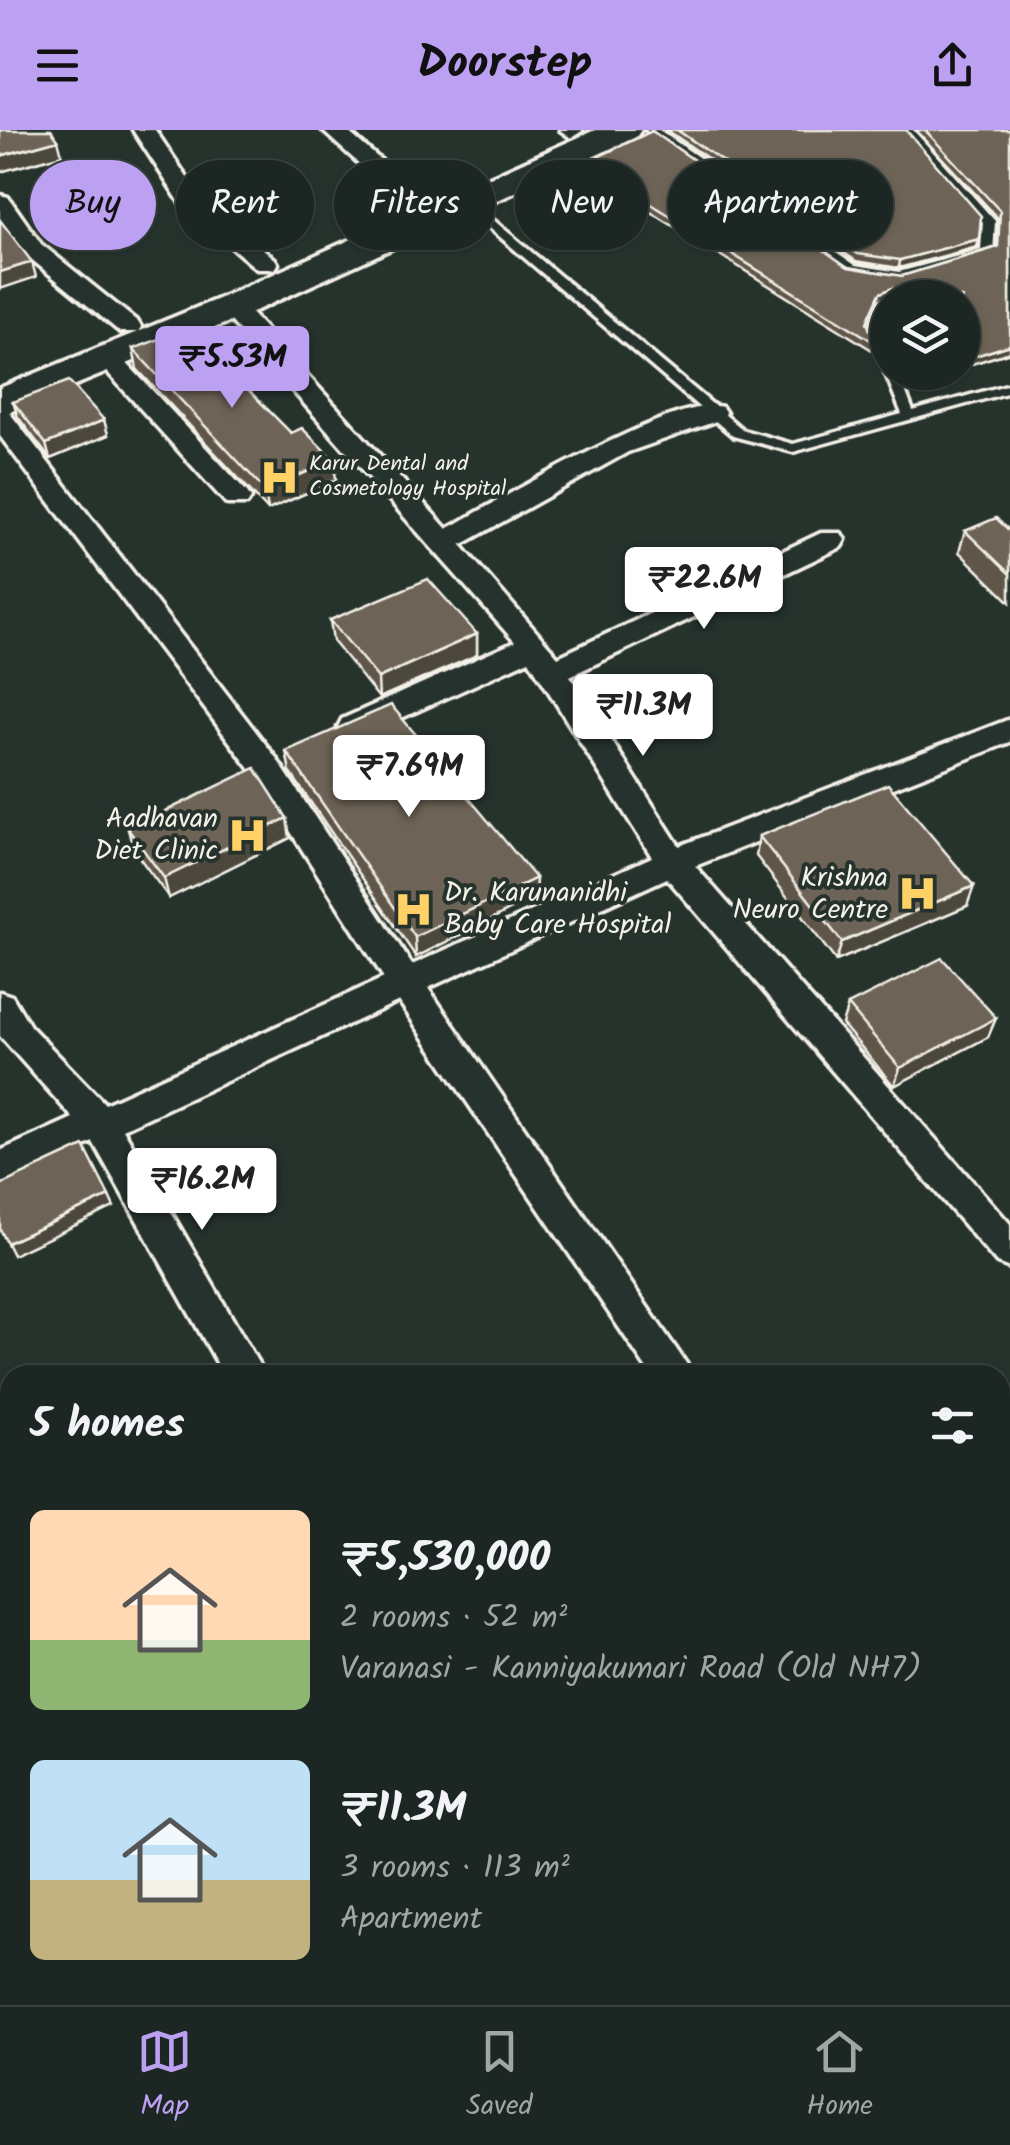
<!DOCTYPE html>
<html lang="en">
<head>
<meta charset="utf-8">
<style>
	body { margin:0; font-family:Kalam,sans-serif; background:#29322f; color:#f1f3f6; height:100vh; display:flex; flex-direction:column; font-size:38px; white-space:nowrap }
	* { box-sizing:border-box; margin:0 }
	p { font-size:32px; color:#a0a5a5 }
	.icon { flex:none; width:55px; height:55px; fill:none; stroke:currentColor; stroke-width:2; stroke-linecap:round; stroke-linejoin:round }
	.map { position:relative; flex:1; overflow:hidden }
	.details { position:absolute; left:0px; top:1235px; width:1010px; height:640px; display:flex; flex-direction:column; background:#1c2622; border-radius:30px 30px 0 0; box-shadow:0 2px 8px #0004,0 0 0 2px #3a4340 }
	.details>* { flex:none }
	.banner { position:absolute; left:30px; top:30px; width:950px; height:90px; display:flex; gap:20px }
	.tools { position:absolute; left:870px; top:150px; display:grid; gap:20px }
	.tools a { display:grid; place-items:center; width:110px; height:110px; border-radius:50%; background:#1c2622; box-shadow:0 2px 8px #0004,0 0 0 2px #3a4340; font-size:50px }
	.price { position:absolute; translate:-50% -85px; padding:0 22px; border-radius:10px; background:#fff; color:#222; font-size:32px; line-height:65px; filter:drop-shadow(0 2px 5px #0008) }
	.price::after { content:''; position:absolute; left:50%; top:60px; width:30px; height:22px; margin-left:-15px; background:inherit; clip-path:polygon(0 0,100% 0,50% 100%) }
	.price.selected { background:#bca0f2; color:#111 }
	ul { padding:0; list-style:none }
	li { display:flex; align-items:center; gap:30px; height:250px; padding:0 30px }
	li span { display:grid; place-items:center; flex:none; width:280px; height:200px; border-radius:15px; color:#555 }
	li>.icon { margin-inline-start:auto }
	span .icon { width:120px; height:120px; fill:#fffc; stroke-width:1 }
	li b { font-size:42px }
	h2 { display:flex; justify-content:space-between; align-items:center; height:120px; padding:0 30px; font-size:42px }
	.tag { padding:0 35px; border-radius:45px; background:#1c2622; box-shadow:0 2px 8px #0004,0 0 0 2px #3a4340; font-size:35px; line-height:90px }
	.tag.selected { background:#bca0f2; color:#111 }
	header { display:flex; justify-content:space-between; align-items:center; height:130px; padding:0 30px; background:#bca0f2; color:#111; font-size:45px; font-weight:800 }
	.tabs { display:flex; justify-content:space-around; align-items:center; height:140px; border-top:2px solid #3a4340; background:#1c2622; font-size:28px; color:#a0a5a5 }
	.tabs a { display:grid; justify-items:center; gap:5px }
	.tabs .selected { color:#bca0f2 }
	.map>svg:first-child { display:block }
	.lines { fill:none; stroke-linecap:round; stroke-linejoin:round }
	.service-casing { stroke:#f4f1e8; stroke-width:7 }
	.minor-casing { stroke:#f4f1e8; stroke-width:7 }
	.tertiary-casing { stroke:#f4f1e8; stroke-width:7 }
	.primary-casing { stroke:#f4f1e8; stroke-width:7 }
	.service { fill:#26332d; fill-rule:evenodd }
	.minor { fill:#26332d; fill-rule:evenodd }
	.tertiary { fill:#26332d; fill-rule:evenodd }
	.primary { fill:#26332d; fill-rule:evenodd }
	.wall { fill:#5e564a; stroke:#f4f1e8; stroke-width:2.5 }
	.shaded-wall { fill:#4c463c; stroke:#f4f1e8; stroke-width:2.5 }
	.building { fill:#6d6456; stroke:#f4f1e8; stroke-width:2.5 }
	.labels { text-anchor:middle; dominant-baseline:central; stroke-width:8; stroke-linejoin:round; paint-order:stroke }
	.far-poi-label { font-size:22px; fill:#f4f1e8; stroke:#26332d; text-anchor:start }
	.poi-label { font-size:28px; fill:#f4f1e8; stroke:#26332d; text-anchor:end }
</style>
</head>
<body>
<header><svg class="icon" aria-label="menu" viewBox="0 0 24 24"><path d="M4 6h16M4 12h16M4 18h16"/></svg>Doorstep<svg class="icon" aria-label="share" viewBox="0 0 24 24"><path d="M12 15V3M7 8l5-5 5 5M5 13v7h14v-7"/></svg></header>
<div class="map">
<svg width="1010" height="1875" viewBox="0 0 1010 1875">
	<rect width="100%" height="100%" fill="#26332d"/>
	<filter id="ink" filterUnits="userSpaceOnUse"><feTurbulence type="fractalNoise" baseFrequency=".01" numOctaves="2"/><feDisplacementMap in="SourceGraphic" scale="20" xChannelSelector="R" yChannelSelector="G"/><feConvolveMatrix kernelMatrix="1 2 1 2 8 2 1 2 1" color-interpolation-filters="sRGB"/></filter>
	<g filter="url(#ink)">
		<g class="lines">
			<defs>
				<path id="service" d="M646,0h13l196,135 44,7 82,-22 2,-28 -82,-92h12l82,91 -2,31 -94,28 -52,-9z
					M458,67h8l277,233 50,14 109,-30 -17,-42 3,-3v3h10l15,39 97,-27v8l-217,60 -60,-16 -275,-235z
					M888,168v19l-7,14 7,16v21l-6,-4 -13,-33 13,-29z"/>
				<path id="minor" d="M133,0h22l43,64 77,65 3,5 -3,5h-18l-76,-65z
					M322,0h24l75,65v10h-16z
					M560,0h22v1l-11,7z
					M0,65l8,2 33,47 97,78 3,5 -3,5h-18l-95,-78 -25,-35z
					M232,170l9,2 206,227c48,-26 229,-134 275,-122l4,6 -4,6 -94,33 -167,93 97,112 263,-124h20l4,7 -4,7 -271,129 109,170 331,-127v23l-315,124 315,358v44l-13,-5 -330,-385 -239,110 266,387h-43l-252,-374 -276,128 142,246h-41l-131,-233 -93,42v-33l73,-33 -73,-82v-44l12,4 18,30 75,78 279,-126 -130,-204 -254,-338v-26l9,2 267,346 136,207 240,-108 -123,-197 -165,75h-22l-4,-8 4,-8 173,-77 -292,-330 -3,-5 3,-5z
					M110,222l9,3 128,137 4,6 -4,6h-20l-126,-139 -4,-5z
					M1010,1317v43l-10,4v-43z
					M1000,1693l10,4v56l-10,-4z
					M578,1865h50l4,10h-50z"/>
				<path id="tertiary" d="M0,1480l10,4v73l-10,-4z
					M129,1865h63l4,10h-62z"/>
				<path id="primary" d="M595,0h46l-5,7 -390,178 -246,101v-28l218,-89z"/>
			</defs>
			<use href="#service" class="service-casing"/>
			<use href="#minor" class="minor-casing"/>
			<use href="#tertiary" class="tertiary-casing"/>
			<use href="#primary" class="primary-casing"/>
			<use href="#service" class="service"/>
			<use href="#minor" class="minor"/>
			<use href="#tertiary" class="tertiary"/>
			<use href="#primary" class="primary"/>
		</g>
		<path class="wall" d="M667,0h239l71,117 -78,21 -43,-7z
			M916,0h94v222l-48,15v-69h-71v-2l-12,4 -11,24 6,18 -2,8 -287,-179v-8l263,104 54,9 94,-29 2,-29z
			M133,219l203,131 -68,30 -131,-141z
			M909,242h36l-24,8z
			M13,272l91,18 4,15 -58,24 -32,-42z
			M965,401h45v71l-51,-50z
			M330,490l147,14v21l-98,43 -46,-57z
			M286,621l250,127 -1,19 -119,60 -126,-185z
			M128,699l162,9 -121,60 -36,-49z
			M759,706l208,70 -131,55 -80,-105z
			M848,875l148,13 -8,19 -94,49 -52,-62z"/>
		<path class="shaded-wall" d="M58,10l4,15 -62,17v-16z
			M979,109l-2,8 -78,21 1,-8z
			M32,132l4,15 -36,12v-17z
			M892,158l-1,8 -12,4 -13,29 1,-7 13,-29z
			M1010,215v7l-48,15v-7z
			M923,242h22l-24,8z
			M104,290l4,15 -58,24 -4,-15z
			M334,330l2,20 -68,30 -3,-20z
			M477,504v21l-98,43 -1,-20z
			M287,688l3,20 -121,60 -5,-20z
			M536,748l-1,19 -119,60 -1,-20z
			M974,756l-7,20 -131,55 6,-19z
			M996,888l-8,19 -94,49 6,-18z
			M109,1066l5,11 -101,48 -6,-12z"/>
		<path class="building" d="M0,0h51l7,10 -58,16z
			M677,0h229l75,86 -2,23 -79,21 -42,-6z
			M925,0h85v215l-48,15v-62h-69l-1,-10 -12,5 -13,29 7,20 -289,-179 67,-32 196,136 54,9 96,-29 2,-36z
			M0,90l32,42 -32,10z
			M187,198l104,105 11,-5 32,32 -69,30 -132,-141z
			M69,251l35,39 -58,24 -33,-42z
			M996,388l14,13v43l-45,-43z
			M428,449l49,55 -99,44 -48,-58z
			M391,575l145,173 -121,59 -129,-186z
			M255,638l32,50 -123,60 -36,-49z
			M888,654l86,102 -132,56 -83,-106z
			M942,828l54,60 -96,50 -52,-63z
			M84,1016l25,50 -102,47 -7,-14v-44z"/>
	</g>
	<defs>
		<symbol id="hospital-bare" viewBox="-9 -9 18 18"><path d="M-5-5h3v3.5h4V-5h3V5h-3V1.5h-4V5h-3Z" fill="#ffd166" stroke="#26332d" stroke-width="2.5" paint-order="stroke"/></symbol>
	</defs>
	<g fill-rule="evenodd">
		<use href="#hospital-bare" x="252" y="320" width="55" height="55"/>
		<use href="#hospital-bare" x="220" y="678" width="55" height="55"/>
		<use href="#hospital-bare" x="890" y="736" width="55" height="55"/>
		<use href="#hospital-bare" x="386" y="752" width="55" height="55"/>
	</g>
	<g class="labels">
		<g class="far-poi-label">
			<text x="309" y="334">Karur Dental and<tspan x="309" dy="25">Cosmetology Hospital</tspan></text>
		</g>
		<g class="poi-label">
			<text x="218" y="689">Aadhavan<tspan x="218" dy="32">Diet Clinic</tspan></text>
			<text x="888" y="748">Krishna<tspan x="888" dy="32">Neuro Centre</tspan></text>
			<text x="444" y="763" text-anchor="start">Dr. Karunanidhi<tspan x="444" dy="32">Baby Care Hospital</tspan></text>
		</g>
	</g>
</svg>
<div class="tools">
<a><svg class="icon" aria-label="layers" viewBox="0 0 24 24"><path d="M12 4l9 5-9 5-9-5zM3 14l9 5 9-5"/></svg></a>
</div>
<b class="price selected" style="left:232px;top:281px">₹5.53M</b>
<b class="price" style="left:704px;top:502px">₹22.6M</b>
<b class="price" style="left:643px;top:629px">₹11.3M</b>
<b class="price" style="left:409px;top:690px">₹7.69M</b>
<b class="price" style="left:202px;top:1103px">₹16.2M</b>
<div class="banner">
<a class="tag selected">Buy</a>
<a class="tag">Rent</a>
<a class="tag">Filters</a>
<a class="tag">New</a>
<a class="tag">Apartment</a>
</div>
<section class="details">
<h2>5 homes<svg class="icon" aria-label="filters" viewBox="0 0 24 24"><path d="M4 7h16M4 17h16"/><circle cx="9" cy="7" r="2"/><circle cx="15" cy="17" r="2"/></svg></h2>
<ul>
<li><span style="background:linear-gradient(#ffd9b3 65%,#8fb573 0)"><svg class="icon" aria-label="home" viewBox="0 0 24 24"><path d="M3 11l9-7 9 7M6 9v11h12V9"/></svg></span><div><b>₹5,530,000</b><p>2 rooms · 52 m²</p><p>Varanasi - Kanniyakumari Road (Old NH7)</p></div></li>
<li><span style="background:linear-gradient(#bfe0f5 60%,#c2b280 0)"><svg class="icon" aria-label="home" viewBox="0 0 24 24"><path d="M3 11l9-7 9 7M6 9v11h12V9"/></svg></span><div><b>₹11.3M</b><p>3 rooms · 113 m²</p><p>Apartment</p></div></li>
</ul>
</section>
</div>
<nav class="tabs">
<a class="selected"><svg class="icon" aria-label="map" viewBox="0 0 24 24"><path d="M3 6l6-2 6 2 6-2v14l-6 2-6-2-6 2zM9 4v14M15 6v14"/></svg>Map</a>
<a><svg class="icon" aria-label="saved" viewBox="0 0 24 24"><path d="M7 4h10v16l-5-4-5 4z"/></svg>Saved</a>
<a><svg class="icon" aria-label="home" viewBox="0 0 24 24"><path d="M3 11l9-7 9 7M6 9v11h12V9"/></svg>Home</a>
</nav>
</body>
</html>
